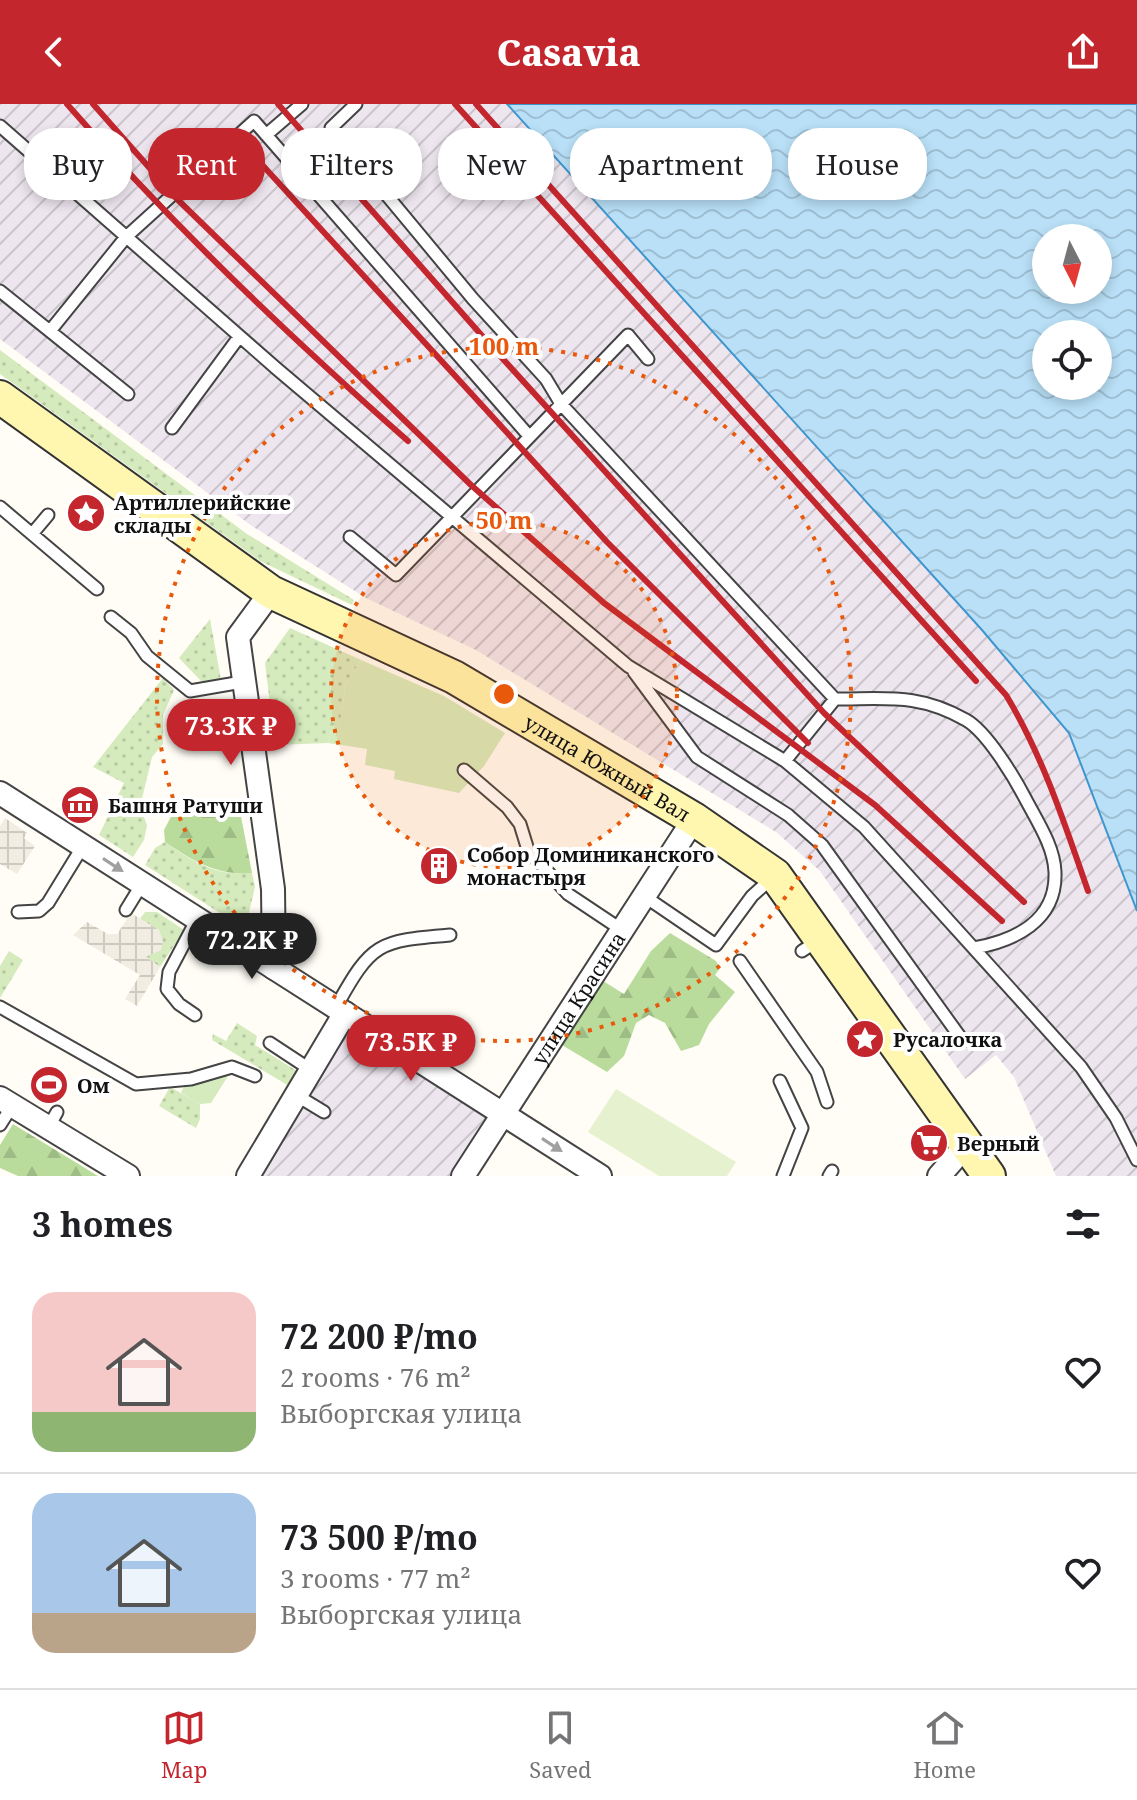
<!DOCTYPE html>
<html lang="en">
<head>
<meta charset="utf-8">
<style>
	body { margin:0; font-family:"Noto Serif",serif; background:#f2f2f2; color:#202124; height:100vh; display:flex; flex-direction:column; font-size:30px; white-space:nowrap }
	* { box-sizing:border-box; margin:0 }
	p { font-size:26px; color:#757577 }
	.icon { flex:none; width:44px; height:44px; fill:none; stroke:currentColor; stroke-width:2; stroke-linecap:round; stroke-linejoin:round }
	.map { position:relative; height:1072px; overflow:hidden }
	.sheet { display:flex; flex-direction:column; background:#fff; flex:1 }
	.sheet>* { flex:none }
	.guide { position:absolute; left:24px; top:24px; width:1090px; height:72px; display:flex; gap:16px }
	.needle { width:52px; rotate:174deg }
	.fabs { position:absolute; left:1032px; top:120px; display:grid; gap:16px }
	.fabs a { display:grid; place-items:center; width:80px; height:80px; border-radius:50%; background:#fff; box-shadow:0 4px 12px #0003; font-size:40px }
	.price { position:absolute; translate:-50% -68px; padding:0 18px; border-radius:28px; background:#c4262e; color:#fff; font-size:26px; line-height:52px; filter:drop-shadow(0 2px 4px #0008) }
	.price::after { content:''; position:absolute; left:50%; top:48px; width:24px; height:18px; margin-left:-12px; background:inherit; clip-path:polygon(0 0,100% 0,50% 100%) }
	.price.selected { background:#222; color:#fff }
	ul { padding:0; list-style:none }
	li { display:flex; align-items:center; gap:24px; height:200px; padding:0 32px }
	li+li { border-top:2px solid #e0e0e0 }
	li span { display:grid; place-items:center; flex:none; width:224px; height:160px; border-radius:24px; color:#555 }
	li>.icon { margin-inline-start:auto }
	span .icon { width:96px; height:96px; fill:#fffc; stroke-width:1 }
	li b { font-size:34px }
	h2 { display:flex; justify-content:space-between; align-items:center; height:96px; padding:0 32px; font-size:34px }
	.pill { padding:0 28px; border-radius:32px; background:#fff; box-shadow:0 4px 12px #0003; font-size:28px; line-height:72px }
	.pill.selected { background:#c4262e; color:#fff }
	header { display:flex; justify-content:space-between; align-items:center; height:104px; padding:0 32px; background:#c4262e; color:#fff; font-size:36px; font-weight:800 }
	.dock { display:flex; justify-content:space-around; align-items:center; height:112px; border-top:2px solid #e0e0e0; background:#fff; font-size:22px; color:#757577 }
	.dock a { display:grid; justify-items:center; gap:4px }
	.dock .selected { color:#c4262e }
	.map>svg:first-child { display:block }
	.industrial { fill:url(#industrial-furrows) }
	.grass { fill:url(#grass-dots) }
	.forest { fill:url(#forest-firs) }
	.park { fill:#d5ebbd }
	.pitch { fill:#e6f2cf }
	.plaza { fill:url(#plaza-grid) }
	.water { fill:url(#water-waves); stroke:#3f96cf; stroke-width:2; fill-rule:evenodd }
	.lines { fill:none; stroke-linecap:round; stroke-linejoin:round }
	.lane-casing { stroke:#444; stroke-width:15 }
	.street-casing { stroke:#444; stroke-width:26 }
	.secondary-casing { stroke:#333; stroke-width:36 }
	.lane { stroke:#fff; stroke-width:11 }
	.street { stroke:#fff; stroke-width:22 }
	.secondary { stroke:#fff6b0; stroke-width:32 }
	.rail { stroke:#c4262e; stroke-width:6 }
	.oneway { fill:#a0a0a0 }
	.ring { fill:none; stroke:#e8590c; stroke-width:4; stroke-dasharray:4 8 }
	.labels { text-anchor:middle; dominant-baseline:central; stroke-width:8; stroke-linejoin:round; paint-order:stroke }
	.poi-label { font-size:20px; font-weight:bold; fill:#111; stroke:#fff; text-anchor:start }
	.street-label { font-size:20px; fill:#111; stroke:#fff }
	.centre { fill:#e8590c; stroke:#fff; stroke-width:4 }
	.ring-label { font-size:24px; text-anchor:middle; font-weight:bold; fill:#e8590c; stroke:#fff; stroke-width:8; stroke-linejoin:round; paint-order:stroke }
</style>
</head>
<body>
<header><svg class="icon" aria-label="back" viewBox="0 0 24 24"><path d="M15 5l-7 7 7 7"/></svg>Casavia<svg class="icon" aria-label="share" viewBox="0 0 24 24"><path d="M12 15V3M7 8l5-5 5 5M5 13v7h14v-7"/></svg></header>
<div class="map">
<svg width="1137" height="1072" viewBox="0 0 1137 1072">
	<defs>
		<pattern id="industrial-furrows" width="10" height="10" patternUnits="userSpaceOnUse" patternTransform="scale(2)"><rect width="10" height="10" fill="#eee6ef"/><path d="M-1 1l2-2M0 10L10 0M9 11l2-2" fill="none" stroke="#cbc4cc"/></pattern>
		<pattern id="grass-dots" width="8" height="8" patternUnits="userSpaceOnUse" patternTransform="scale(2)"><rect width="8" height="8" fill="#d5ebbd"/><path d="M2 2h.1M6 6h.1" fill="none" stroke="#b6c8a1" stroke-width="1.8" stroke-linecap="round"/></pattern>
		<pattern id="forest-firs" width="22" height="20" patternUnits="userSpaceOnUse" patternTransform="scale(2)"><rect width="22" height="20" fill="#b9dc9c"/><path d="M5 1l3.5 6h-7zM16 11l3.5 6h-7z" fill="#9ebc85"/></pattern>
		<pattern id="plaza-grid" width="8" height="8" patternUnits="userSpaceOnUse" patternTransform="scale(2)"><rect width="8" height="8" fill="#f1ede2"/><path d="M0 4h8M4 0v8" fill="none" stroke="#cecac1"/></pattern>
		<pattern id="water-waves" width="16" height="10" patternUnits="userSpaceOnUse" patternTransform="scale(2)"><rect width="16" height="10" fill="#b9e0f7"/><path d="M0 5q4-4 8 0t8 0" fill="none" stroke="#9ebfd3"/></pattern>
	</defs>
	<rect width="100%" height="100%" fill="#fffdf5"/>
	<path class="industrial" d="M0,0h507l475,526 87,103 68,178v265h-81l-42,-99 -18,-22 -31,24 -145,-208 -44,-39 -300,-182 -110,-52 -114,-72 -252,-187z
		M347,921l143,92 -37,59h-197z"/>
	<path class="grass" d="M0,246l247,184 107,66 -2,5 -92,-44 -260,-187z
		M210,515l11,61 -19,2 -23,-24z
		M290,524l71,32 -15,23 -5,36 -10,12 -3,12 -53,2 -10,-82z
		M163,574l11,12 -11,25v29l-11,13 -12,50 7,18 -3,15 -11,17 -34,-22 25,-52 -31,-16z
		M165,738c30,21 50,34 87,31l3,14 -10,42 -100,-64 10,-17z
		M145,808h12l27,18 -24,37 -16,-11 17,-6 -2,-20 -19,-11z
		M9,847l14,9 -23,38v-32z
		M237,919l20,13 -2,9 42,26 -8,15 -77,-46 1,-6 13,7z
		M170,983l30,17v15l-4,9 -37,-22z"/>
	<path class="forest" d="M238,697l14,72c-35,3 -59,-12 -87,-31l-1,-12 10,-19z
		M670,829l46,28 4,7 -5,7 20,17 -26,32 -10,21 -18,6 -16,-28 -16,-8 -13,8 -12,33 -17,16 -45,-27 41,-64 21,13 27,-43z
		M13,1020l85,52h-80l-18,-8v-23z"/>
	<path class="park" d="M361,556l83,36 61,37 -21,33 -25,27 -65,-14 1,-8 -30,-6 2,-16 -39,-6 3,-12 10,-12 5,-36z
		M216,972h12l-17,27 -11,1 -19,-11 4,-9z"/>
	<path class="pitch" d="M616,985l120,73 -9,14h-68l-71,-44z"/>
	<path class="plaza" d="M5,714l22,15 -3,5 11,8 -18,28 -17,-10v-38z
		M131,809l28,17 4,11 -2,9 -15,7 14,10 -23,39 -12,-7 15,-24 -67,-40 14,-13 21,12h9z"/>
	<path class="water" d="M507,0h630v807l-68,-178 -87,-103zM1046,134h52v52h-52zM1046,230h52v52h-52z"/>
	<g class="lines">
		<defs>
			<path id="lane" d="M356,0l-25,24 142,171 73,80 15,25 274,295 -50,62
				M0,22l277,243 351,297 157,95 79,66 217,240 35,51 21,42
				M266,31l36,-31
				M0,187l128,103
				M50,227l76,-94 128,-116 275,315
				M172,324l67,-91
				M0,403l97,82
				M32,430l16,-19
				M350,433l46,38 232,-240 20,24
				M111,513l20,16 16,23 43,35 52,-9
				M634,568l63,85 91,58 34,30 141,196
				M835,595c52,0 84,-6 131,21 21,12 48,57 59,78 12,23 29,48 30,74 2,50 -42,69 -81,76
				M464,666l43,37 13,17 8,26 40,44 54,36
				M644,792l72,49 36,-49 20,-18
				M126,806l16,-26
				M18,808l21,-1 9,-8 35,-57
				M802,847l17,-11
				M740,857l77,111 10,30
				M0,903l136,77 55,-5 41,-12 23,9
				M336,903c36,-65 42,-66 114,-72
				M195,911l-16,-11 -12,-15 2,-17 28,-53
				M270,939l41,27
				M780,977l22,47 -19,48
				M296,991l28,17
				M0,1021l12,-19
				M48,1024l9,-16
				M829,1072l3,-5"/>
			<g id="street">
				<path d="M271,488l-33,45 35,252 1,79"/>
				<path d="M0,689l600,383"/>
				<path d="M0,994l128,78"/>
				<path d="M248,1072l97,-163"/>
				<path id="s1" d="M463,1072l231,-357"/>
				<path d="M939,1072l29,-33"/>
			</g>
			<g id="secondary">
				<path id="s2" d="M0,293l271,195 183,85 240,142 81,56 214,301"/>
			</g>
		</defs>
		<use href="#lane" class="lane-casing"/>
		<use href="#street" class="street-casing"/>
		<use href="#secondary" class="secondary-casing"/>
		<use href="#lane" class="lane"/>
		<use href="#street" class="street"/>
		<use href="#secondary" class="secondary"/>
		<path class="rail" d="M67,0c105,121 221,231 341,337
			M93,0l84,95 294,286 133,118 271,202 127,116
			M278,0l206,234 340,375 200,189
			M455,0l521,577
			M476,0l530,591c37,61 59,130 82,196
			M255,53l352,385 201,201"/>
	</g>
	<defs><path id="oneway-solid" d="M-6-.8H1V-3.2L6.5 0L1 3.2V.8H-6Z" transform="scale(2)"/></defs>
	<g class="oneway">
		<use href="#oneway-solid" transform="translate(113 761) rotate(33)"/>
		<use href="#oneway-solid" transform="translate(552 1041) rotate(33)"/>
	</g>
	<circle cx="504" cy="590" r="173" fill="#e8590c" fill-opacity=".12"/>
	<g class="ring">
		<circle cx="504" cy="590" r="173"/>
		<circle cx="504" cy="590" r="347"/>
	</g>
	<defs>
		<symbol id="sight-disc" viewBox="-11 -11 22 22"><circle r="9.5" fill="#c4262e" stroke="#fff"/><path d="M0-6L1.8-2.2L6-1.7L2.9 1.2L3.7 5.4L0 3.3L-3.7 5.4L-2.9 1.2L-6-1.7L-1.8-2.2Z" fill="#fff"/></symbol>
		<symbol id="museum-disc" viewBox="-11 -11 22 22"><circle r="9.5" fill="#c4262e" stroke="#fff"/><path d="M0-6L6-3V-2H-6V-3ZM-5-1h2V3h-2ZM-1-1h2V3h-2ZM3-1h2V3H3ZM-6 4H6V6H-6Z" fill="#fff"/></symbol>
		<symbol id="building-disc" viewBox="-11 -11 22 22"><circle r="9.5" fill="#c4262e" stroke="#fff"/><path d="M-4-6H4V6H1V3H-1V6H-4ZM-2.5-4.3h1.7v1.8h-1.7ZM.8-4.3h1.7v1.8H.8ZM-2.5-1h1.7V.8h-1.7ZM.8-1h1.7V.8H.8Z" fill="#fff"/></symbol>
		<symbol id="stadium-disc" viewBox="-11 -11 22 22"><circle r="9.5" fill="#c4262e" stroke="#fff"/><path d="M0-5a6.5 5 0 1 0 0 10a6.5 5 0 1 0 0-10ZM-3.5-1.8h7v3.6h-7Z" fill="#fff"/></symbol>
		<symbol id="supermarket-disc" viewBox="-11 -11 22 22"><circle r="9.5" fill="#c4262e" stroke="#fff"/><path d="M-6-5.5h2.5l.6 2H6L4.5 2H-2.5L-4.4-4H-6ZM-1.5 3.2a1.3 1.3 0 1 0 .1 0ZM3 3.2a1.3 1.3 0 1 0 .1 0Z" fill="#fff"/></symbol>
	</defs>
	<g fill-rule="evenodd">
		<use href="#sight-disc" x="64" y="387" width="44" height="44"/>
		<use href="#museum-disc" x="58" y="679" width="44" height="44"/>
		<use href="#building-disc" x="417" y="740" width="44" height="44"/>
		<use href="#sight-disc" x="843" y="913" width="44" height="44"/>
		<use href="#stadium-disc" x="27" y="959" width="44" height="44"/>
		<use href="#supermarket-disc" x="907" y="1017" width="44" height="44"/>
	</g>
	<g class="labels">
		<g class="poi-label">
			<text x="114" y="398">Артиллерийские<tspan x="114" dy="23">склады</tspan></text>
			<text x="108" y="701">Башня Ратуши</text>
			<text x="467" y="750">Собор Доминиканского<tspan x="467" dy="23">монастыря</tspan></text>
			<text x="893" y="935">Русалочка</text>
			<text x="77" y="981">Ом</text>
			<text x="957" y="1039">Верный</text>
		</g>
		<g class="street-label">
			<text stroke="none"><textPath href="#s2" startOffset="714">улица Южный Вал</textPath></text>
			<text stroke="none"><textPath href="#s1" startOffset="212">улица Красина</textPath></text>
		</g>
	</g>
	<circle cx="504" cy="590" r="12" class="centre"/>
	<g class="ring-label">
		<text x="504" y="251">100 m</text>
		<text x="504" y="425">50 m</text>
	</g>
</svg>
<div class="fabs">
<a><svg class="needle" viewBox="-14 -14 28 28"><path d="M0-13l5 13h-10z" fill="#e53935"/><path d="M0 13l5-13h-10z" fill="#757577"/></svg></a>
<a><svg class="icon" aria-label="locate" viewBox="0 0 24 24"><circle cx="12" cy="12" r="6"/><path d="M12 2v4M12 18v4M2 12h4M18 12h4"/></svg></a>
</div>
<b class="price" style="left:231px;top:663px">73.3K ₽</b>
<b class="price selected" style="left:252px;top:877px">72.2K ₽</b>
<b class="price" style="left:411px;top:979px">73.5K ₽</b>
<div class="guide">
<a class="pill">Buy</a>
<a class="pill selected">Rent</a>
<a class="pill">Filters</a>
<a class="pill">New</a>
<a class="pill">Apartment</a>
<a class="pill">House</a>
</div>
</div>
<section class="sheet">
<h2>3 homes<svg class="icon" aria-label="filters" viewBox="0 0 24 24"><path d="M4 7h16M4 17h16"/><circle cx="9" cy="7" r="2"/><circle cx="15" cy="17" r="2"/></svg></h2>
<ul>
<li><span style="background:linear-gradient(#f6c9c9 75%,#8fb573 0)"><svg class="icon" aria-label="home" viewBox="0 0 24 24"><path d="M3 11l9-7 9 7M6 9v11h12V9"/></svg></span><div><b>72 200 ₽/mo</b><p>2 rooms · 76 m²</p><p>Выборгская улица</p></div><svg class="icon" aria-label="heart" viewBox="0 0 24 24"><path d="M12 20l-8-8c-3-5 5-10 8-4 3-6 11-1 8 4z"/></svg></li>
<li><span style="background:linear-gradient(#a9c7e8 75%,#b9a48a 0)"><svg class="icon" aria-label="home" viewBox="0 0 24 24"><path d="M3 11l9-7 9 7M6 9v11h12V9"/></svg></span><div><b>73 500 ₽/mo</b><p>3 rooms · 77 m²</p><p>Выборгская улица</p></div><svg class="icon" aria-label="heart" viewBox="0 0 24 24"><path d="M12 20l-8-8c-3-5 5-10 8-4 3-6 11-1 8 4z"/></svg></li>
</ul>
</section>
<nav class="dock">
<a class="selected"><svg class="icon" aria-label="map" viewBox="0 0 24 24"><path d="M3 6l6-2 6 2 6-2v14l-6 2-6-2-6 2zM9 4v14M15 6v14"/></svg>Map</a>
<a><svg class="icon" aria-label="saved" viewBox="0 0 24 24"><path d="M7 4h10v16l-5-4-5 4z"/></svg>Saved</a>
<a><svg class="icon" aria-label="home" viewBox="0 0 24 24"><path d="M3 11l9-7 9 7M6 9v11h12V9"/></svg>Home</a>
</nav>
</body>
</html>
